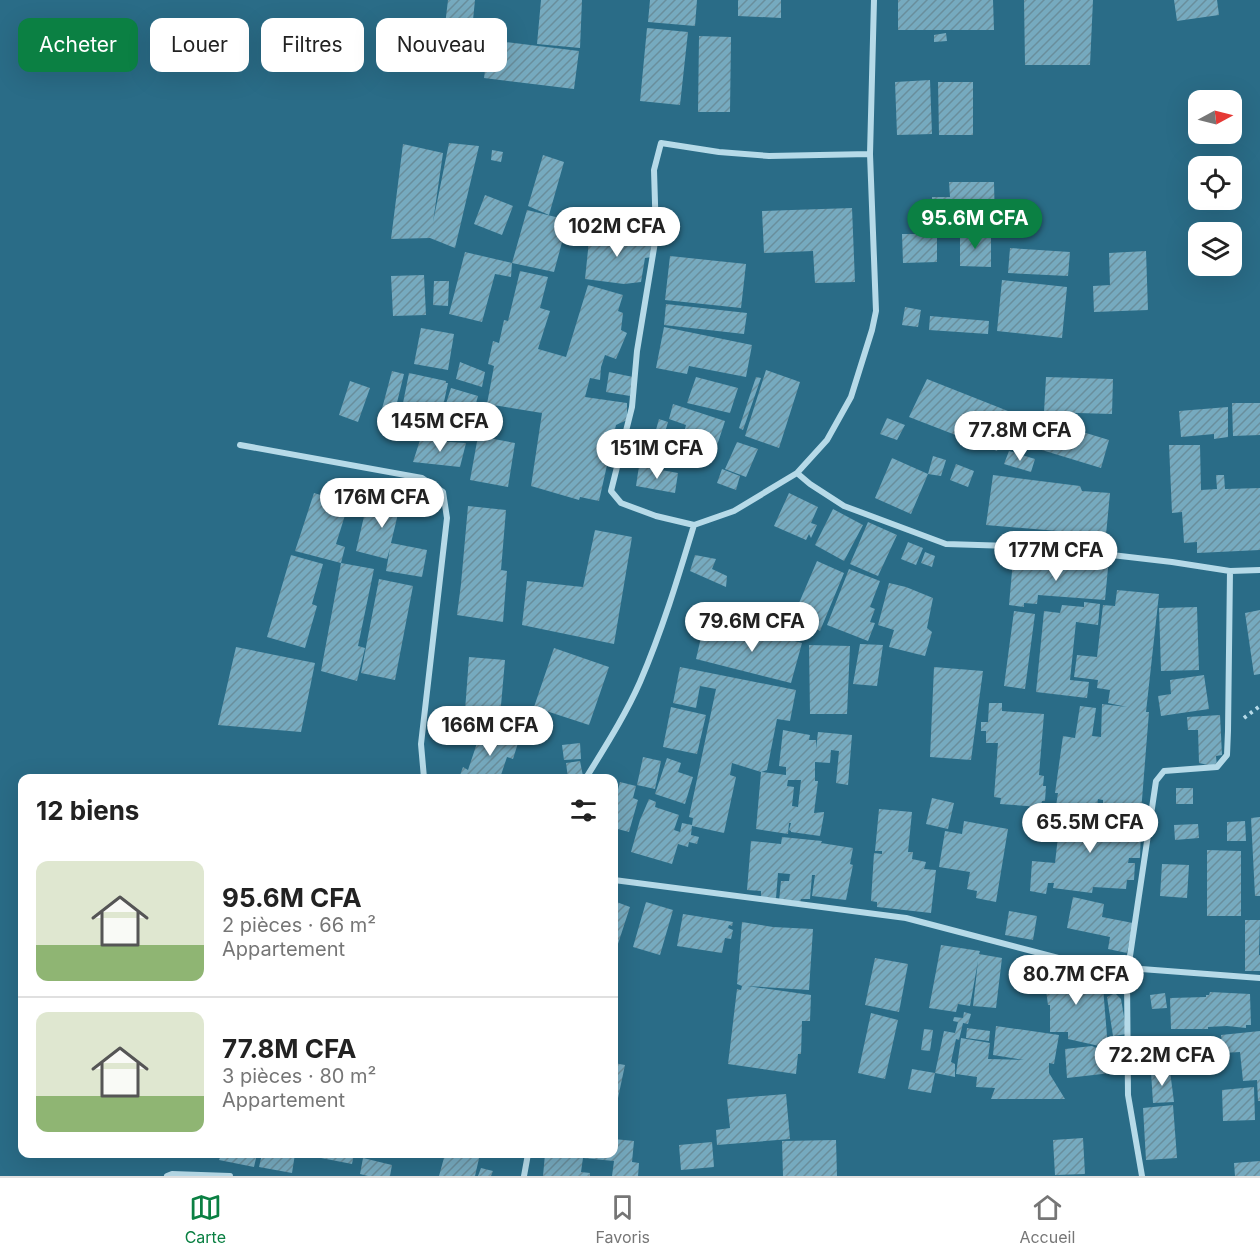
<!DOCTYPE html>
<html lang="fr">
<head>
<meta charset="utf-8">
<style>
	body { margin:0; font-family:Inter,sans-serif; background:#f6f6f6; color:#222; height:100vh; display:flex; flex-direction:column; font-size:22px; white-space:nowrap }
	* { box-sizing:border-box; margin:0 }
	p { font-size:20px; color:#767676 }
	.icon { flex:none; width:33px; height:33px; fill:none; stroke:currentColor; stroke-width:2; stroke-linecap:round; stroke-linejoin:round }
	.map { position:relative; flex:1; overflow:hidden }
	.drawer { position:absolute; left:18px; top:774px; width:600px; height:384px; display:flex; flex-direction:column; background:#fff; border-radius:12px; box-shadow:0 6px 24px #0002 }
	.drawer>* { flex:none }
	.hud { position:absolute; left:18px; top:18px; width:600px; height:54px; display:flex; gap:12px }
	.needle { width:39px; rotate:83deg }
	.fabs { position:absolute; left:1188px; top:90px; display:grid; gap:12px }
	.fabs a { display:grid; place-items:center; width:54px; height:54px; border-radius:12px; background:#fff; box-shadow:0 6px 24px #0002; font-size:30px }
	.price { position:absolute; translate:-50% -51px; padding:0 14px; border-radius:21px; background:#fff; color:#222; font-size:20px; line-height:39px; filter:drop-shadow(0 2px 3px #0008) }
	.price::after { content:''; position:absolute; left:50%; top:36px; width:18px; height:14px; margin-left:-9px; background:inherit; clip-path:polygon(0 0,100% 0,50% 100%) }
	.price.active { background:#0b8043; color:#fff }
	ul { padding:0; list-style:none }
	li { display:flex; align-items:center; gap:18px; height:150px; padding:0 18px }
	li+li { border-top:2px solid #e0e0e0 }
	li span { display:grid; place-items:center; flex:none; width:168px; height:120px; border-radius:12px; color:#555 }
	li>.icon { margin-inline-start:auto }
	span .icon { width:72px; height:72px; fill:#fffc; stroke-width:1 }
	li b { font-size:26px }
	h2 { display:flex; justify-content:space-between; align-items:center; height:72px; padding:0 18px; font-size:26px }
	.pill { padding:0 21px; border-radius:12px; background:#fff; box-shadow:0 6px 24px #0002; font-size:21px; line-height:54px }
	.pill.active { background:#0b8043; color:#fff }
	.tabs { display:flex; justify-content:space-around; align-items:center; height:84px; border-top:2px solid #e0e0e0; background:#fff; font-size:16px; color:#767676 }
	.tabs a { display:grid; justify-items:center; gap:3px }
	.tabs .active { color:#0b8043 }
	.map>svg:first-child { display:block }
	.building { fill:url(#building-hatch); fill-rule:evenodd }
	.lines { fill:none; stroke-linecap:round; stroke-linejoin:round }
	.path { stroke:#b6dae8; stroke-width:4; stroke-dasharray:3 4.5; stroke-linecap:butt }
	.minor { stroke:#b6dae8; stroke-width:6 }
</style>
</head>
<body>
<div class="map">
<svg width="1260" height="1176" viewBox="0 0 1260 1176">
	<defs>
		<pattern id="building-hatch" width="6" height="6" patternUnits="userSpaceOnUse" patternTransform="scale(1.5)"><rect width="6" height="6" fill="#76aabf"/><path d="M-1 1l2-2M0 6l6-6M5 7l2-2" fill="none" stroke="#698e9c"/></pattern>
	</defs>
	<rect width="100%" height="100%" fill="#2a6c87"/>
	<path class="building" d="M448,0h27l-7,70 -28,-3z
		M541,0h41l-2,48 -43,-4z
		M650,0h47l-2,26 -47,-4z
		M738,0h43v18l-43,-2z
		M898,0h95l1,30h-96z
		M1024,0h69l-3,65h-65z
		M1174,0h43l2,15 -42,6z
		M647,28l41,4 -8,73 -40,-4z
		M946,33l1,8 -13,1v-7z
		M699,36l32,1 -1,75h-32z
		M489,40l90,11 -5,38 -90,-11z
		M930,80l2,54 -35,1 -2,-53z
		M938,82h35v53h-34z
		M449,143l30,3 -24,102 -25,-10 -39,1 12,-95 40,9 -10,69z
		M492,150l11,2 -2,10 -10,-2z
		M543,155l21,7 -15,53 -21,-9z
		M949,182h45l1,45h-63v-30h18z
		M485,195l28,11 -11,29 -28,-11z
		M852,208l3,74 -40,1 -2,-32 -49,2 -2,-42z
		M527,210l41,10 -14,52 -42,-9 -1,14 -16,-3 -13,48 -33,-8 16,-62 47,11z
		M590,231l39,3 -1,3 25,4 -1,16 -7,1 -4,24 -17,2 -39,-5z
		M902,234h35v28l-34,1z
		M960,234l31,1v32l-31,-1z
		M1010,248l60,4 -2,24 -60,-3z
		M1146,251l2,59 -54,2 -1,-26 17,-1 -1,-32z
		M670,256l76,8 -5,44 -76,-8z
		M520,271l28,6 -8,31 10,3 -12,38 28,8 22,-72 35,10 -5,16 5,2 -2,17 6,3 -11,26 -11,-4 -4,12 -1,13 -10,-2 -5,19 42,6v17l-11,5 -17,76 -19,-4 -1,3 -48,-14 11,-73 -55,-9 7,-38 -6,-2 5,-23 6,2 5,-23 4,1z
		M424,275l2,40 -33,1 -2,-40z
		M1002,280l65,7 -5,51 -65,-7z
		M434,281h15l-1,25 -15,-1z
		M666,304l81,9 -3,21 -80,-9z
		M905,307l16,3 -3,17 -16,-2z
		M930,316l59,5 -1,13 -59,-4z
		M664,327l88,18 -6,32 -57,-11 -2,8 -31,-6z
		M421,328l33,6 -6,36 -34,-6z
		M460,362l25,10 -3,15 -26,-8z
		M766,370l34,12 -21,66 -34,-12z
		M392,371l12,3 -12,49 -13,-3z
		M609,372l24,5 -3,19 -24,-4z
		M409,373l37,8v2h2l-11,52 -2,-1v2l-37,-8z
		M696,377l42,11 -8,25 -43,-10z
		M756,377l5,1 -18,52 -4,-2z
		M1046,377l67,2 -1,35 -68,-2z
		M927,379l86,34 -16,38 -88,-34z
		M350,381l20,7 -12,34 -19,-7z
		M451,388l27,8 -9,32 -28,-9z
		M1232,403h28v32l-27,1z
		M673,404l52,17 -11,34 -33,-11 5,-19 -17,-6z
		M1228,407v30l-14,2v-5l-33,3 -2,-26z
		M1030,416l79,24 -8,28 -79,-24z
		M887,418l18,7 -8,15 -17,-6z
		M659,419l9,3 -5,17 -9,-2z
		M478,436l37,7 -7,44 -38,-7z
		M420,440l46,3 -6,24 -47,-5z
		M737,442l21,7 -12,28 -21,-8z
		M1169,445h31l1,45 16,-1 -1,-14h8l1,14 35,-1v62l-63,3v-11l-13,1 -2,-31 -10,1z
		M1009,451l26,8 -4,13 -27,-8z
		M933,456l13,4 -5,16 -13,-2z
		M892,458l36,16 -17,40 -36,-16z
		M956,464l18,7 -6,16 -18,-7z
		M639,466l39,7 -3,20 -39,-7z
		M722,469l18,7 -4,14 -19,-7z
		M993,475l87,11 2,5 28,2 -4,42 -120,-10z
		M342,482l60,15 -11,46 36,7 -5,27 -36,-6 4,-23 -3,11 -31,-8 9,-39 -29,-7z
		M314,493l23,7 -3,8 12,4 -10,32 9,3 -4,16 -46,-12z
		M789,493l29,14 -7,16 6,2 -6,13 -2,-4 -3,6 -32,-14z
		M468,506l38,4 -5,60 6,1 -4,51 -46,-7 4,-31z
		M833,509l30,16 -19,36 -29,-16z
		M868,522l29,13 -19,41 -28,-12z
		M595,530l37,7 -18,107 -92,-19 5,-44 56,6z
		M908,542l15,6 -7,17 -15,-6z
		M925,552l10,4 -3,11 -11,-4z
		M291,555l32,9 -11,40 5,2 -12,42 -38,-11z
		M695,555l21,4 -4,10 15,7 -1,11 -36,-16z
		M1013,560l95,8 -3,32 -67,-5 -1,9 -13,-1v4l-15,-2z
		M817,561l27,12 -24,58 -27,-14z
		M341,563l33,6 -16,77 7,2 -8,33 -36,-10z
		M849,569l31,12 -10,26 5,2 -5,13 5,1 -7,18 -41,-16z
		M379,579l34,7 -18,94 -34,-7z
		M889,583l17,4 27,11 -6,30 5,4 -7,24 -36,-9 5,-17 -16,-5z
		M1117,590l42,4 -13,118h3l-8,100 -38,-3v-9l-5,-1 -2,14 -40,-7 2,-13h-3l8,-57 12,2 5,-32 16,2 -4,28 9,1 1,-33 25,3 -19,-4 2,-13 -13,-2 1,-8 -24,-3 3,-22 20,2 6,-52 12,1z
		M1084,602l16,2 -2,21 -22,-3 -6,58 19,2 -2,16 -51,-6 8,-81 16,2 2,-8 22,2z
		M1197,607l2,63 -38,1 -2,-63z
		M1260,610v64l-6,1 -9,-62z
		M1014,611l21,3 -10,75 -21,-3z
		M735,625l67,18 -11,40 -95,-24 6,-26 29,8z
		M860,644l23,1 -6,41 -24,-2z
		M809,645l41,1 -3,68h-37z
		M236,647l79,16 -14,69 -83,-7z
		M554,648l55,19 -20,58 -55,-18z
		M469,657l36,3 -6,68 -35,-4z
		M680,667l116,23 -6,31 -13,-2 -10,51 -6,2 -29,-9 -2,12 6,2 -12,56 -32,-7 -1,9 8,2 -2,7 -8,-2 -1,5 -10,-3 -6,20 -41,-12 9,-32 9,-21 7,3 -1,5 24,8 -5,15 6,2 2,-9 10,2 1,-7 -4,-1 27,-128 -16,-3 -4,22 -23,-5z
		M934,667l49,4 -12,89 -41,-3z
		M1204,675l5,34 -48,7 -3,-20 13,-2 -1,-14z
		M989,703h13v8l42,3 -5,61 5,1 -1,10h3l-1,15h-3l-1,6 -41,-3 1,-6 -7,-1 4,-54h-12v-12h-5v-9h7z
		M671,707l35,8 -9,39 -34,-7z
		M1220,715l2,40 -6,1 1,11 -18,-4 -1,-33h-10l-1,-13z
		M783,730l27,5 -1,5h7v9l2,-17 34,3 -4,50 -12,-2 3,-32 -8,-1 -1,13 -15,-1v19h3l-4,32 10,-1v2l-4,22 -29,-4v-1l-2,-1 2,-7h-2l-1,11 -32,-5 5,-57 25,3v-8l-7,-1zM788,780h13l-3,27 -6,-1 2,-19 -7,-1z
		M481,731l37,12 -5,16 -6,-2 -7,21h-41l4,-11 5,3z
		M580,743l1,16 -17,1 -2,-15z
		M643,757l18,4 -6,28 -18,-4z
		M667,758l14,5 -3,9 15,5 -8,27 -30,-10z
		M580,761l3,15 -15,2 -2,-15z
		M620,782l16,4 -3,12 5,2 -9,32 -15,-4v-36l3,1z
		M1176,788h17v16h-17z
		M932,798l22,5 -6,26 -22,-5z
		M879,809l33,3 -4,40h5l-1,7 14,3 -2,7 12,1 -5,43 -54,-6v-5l-6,-1 3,-48 8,1v-3h-7z
		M1061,810l71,9 -1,11h10l-1,28h-11l-1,5h7l-1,17h-7l-1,9 -33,-2 -1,6 -39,-5 1,-5h-6l-2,11 -16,-3 2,-30 23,2z
		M1260,817v79h-5l-4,-78z
		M964,821l44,8 -12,73 -20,-4 1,-7 -10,-2 3,-17 -31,-5 6,-36 17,3z
		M1245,821l1,20h-19v-19z
		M1198,824l1,14 -24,2 -1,-15z
		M782,837l40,4 -1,2 32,5 -3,16 3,1 -7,35 -34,-4 3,-21h-3l-2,24h-9l-1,4 -21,-2 2,-20h8l1,-7 -12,-1 -2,25 -15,-1v-6l-14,-1 4,-49 30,3z
		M1207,850l34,1v65h-34z
		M1162,864l27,1 -2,33 -27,-2z
		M1073,897l31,7 -2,13 31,6 -6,30 -19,-4 2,-12 -43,-9z
		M614,901l16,6 -14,43h-2z
		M646,902l27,8 -13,45 -27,-8z
		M1009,911l28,5 -4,24 -28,-5z
		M683,914l50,8 -1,4 -3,-1 -1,3 5,2 -2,9 -6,-1 -3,15 -45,-7z
		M1245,920h15l-1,35h1v16h-15z
		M742,922l31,5 40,2 -4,61 -62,-4 64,9 -1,26h-8l-1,33h-3l-2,20 -68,-10 9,-75 4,1 1,-4 -5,-2z
		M941,945l39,6 -1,3 23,4 -6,50 -23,-2 5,-45 -8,45 -12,-2 -2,8 -27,-4z
		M875,958l33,6 -9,48 -34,-7z
		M1051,961l36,15v5l16,6 5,61 -40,-9v-7h-18v-27h-2l-4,-30h7z
		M1210,992l40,2 1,31h-5v3l-19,-2 -19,1v2h-37l-1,-31 36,-1v-2h3z
		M1115,993l6,6 6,35 -14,2 -6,-39z
		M1165,993l2,15 -15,1 -2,-14z
		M964,1012l7,2 -3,10 -5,-1 -4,17 -3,-1 -5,23 4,2v13l-20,-4 9,-42 11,2 3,-11 -5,-1 1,-4 9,1z
		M871,1013l27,7 -13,59 -27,-6z
		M996,1026l63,9 -5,29 -5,-1v10l16,26h-74l4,-11 -19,-1 1,-10 -21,-3 5,-36 29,5 -2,16 36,1 -31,-5z
		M967,1028l23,3 -1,10 -23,-3z
		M924,1029l9,1 -3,21 -9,-1z
		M1260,1031v70h-2l-1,-21 -14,1 -3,-29 -17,1 -2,-18z
		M1179,1045l2,16 -16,2 -2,-17z
		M1092,1046l13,6 5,-1 1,22 -44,5 -2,-29z
		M614,1063l11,2 -11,52z
		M912,1069l23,4 -4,20 -23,-4z
		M1170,1071l4,31 -21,1 -2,-31z
		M1254,1087l1,33 -32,1 -1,-31z
		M786,1094l4,45 -73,6 -1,-15 14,-2 -3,-29z
		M1173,1105l4,53 -31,2 -3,-52z
		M1083,1138l2,36 -30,1 -2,-35z
		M614,1139l20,2 -2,21 7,1 -1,13h-26l2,-15 -31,-3 -2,14 9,1v3h-47l2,-22h69z
		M836,1140l1,36h-54l-1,-35z
		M712,1142l2,25 -33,3 -2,-25z
		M221,1154h36l-3,13 -35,-7z
		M262,1154h33l-3,19 -33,-6z
		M317,1154h37l-2,10 -36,-7z
		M445,1154h35l-5,22h-36z
		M363,1158l29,7 -2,11h-22l-8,-2z
		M1260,1161v15h-25l-1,-13z
		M481,1168l12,3 -2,5h-13z"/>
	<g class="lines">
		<path class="path" d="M1244,718l16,-12"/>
		<path class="minor" d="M240,445l182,33 21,14 4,26 -26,226 3,34
			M797,473l13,11 34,22 102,38 97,3 129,15 58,9 30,-1
			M694,525l-38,-9 -35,-13 -10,-12 21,-84 5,-56 19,-115 -2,-66 7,-27 58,9 50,4 101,-2
			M586,778c19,-31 39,-62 54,-96 22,-51 38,-104 54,-157l40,-14 63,-38 30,-33 24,-43 21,-67 4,-19 -6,-157 4,-154
			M614,880l292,38 221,58
			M1128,968l132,10
			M167,1176l5,-2 58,2
			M524,1176l4,-22
			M1142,1176l-14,-81 -1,-119 29,-195 8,-10 53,-4 10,-12 1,-24 2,-160"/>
	</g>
</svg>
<div class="fabs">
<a><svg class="needle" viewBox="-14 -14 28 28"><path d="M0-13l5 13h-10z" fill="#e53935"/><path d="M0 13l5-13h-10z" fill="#767676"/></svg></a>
<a><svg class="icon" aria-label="locate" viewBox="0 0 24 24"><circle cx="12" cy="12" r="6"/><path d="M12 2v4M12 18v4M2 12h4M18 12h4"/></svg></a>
<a><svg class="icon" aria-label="layers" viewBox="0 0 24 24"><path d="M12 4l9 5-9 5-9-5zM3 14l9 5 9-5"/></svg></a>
</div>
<b class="price active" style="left:975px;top:250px">95.6M CFA</b>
<b class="price" style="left:617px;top:258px">102M CFA</b>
<b class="price" style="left:440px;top:453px">145M CFA</b>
<b class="price" style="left:1020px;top:462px">77.8M CFA</b>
<b class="price" style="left:657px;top:480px">151M CFA</b>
<b class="price" style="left:382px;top:529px">176M CFA</b>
<b class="price" style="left:1056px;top:582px">177M CFA</b>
<b class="price" style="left:752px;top:653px">79.6M CFA</b>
<b class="price" style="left:490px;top:757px">166M CFA</b>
<b class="price" style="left:1090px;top:854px">65.5M CFA</b>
<b class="price" style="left:1076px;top:1006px">80.7M CFA</b>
<b class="price" style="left:1162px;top:1087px">72.2M CFA</b>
<div class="hud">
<a class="pill active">Acheter</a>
<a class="pill">Louer</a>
<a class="pill">Filtres</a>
<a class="pill">Nouveau</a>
</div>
<section class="drawer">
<h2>12 biens<svg class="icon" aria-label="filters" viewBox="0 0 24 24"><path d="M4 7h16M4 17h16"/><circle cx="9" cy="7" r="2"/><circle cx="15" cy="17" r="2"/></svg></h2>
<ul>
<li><span style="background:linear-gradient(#dfe7d0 70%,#8fb573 0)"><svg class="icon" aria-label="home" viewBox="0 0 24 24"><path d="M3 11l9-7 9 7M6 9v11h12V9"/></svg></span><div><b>95.6M CFA</b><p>2 pièces · 66 m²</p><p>Appartement</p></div></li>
<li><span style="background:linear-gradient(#dfe7d0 70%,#8fb573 0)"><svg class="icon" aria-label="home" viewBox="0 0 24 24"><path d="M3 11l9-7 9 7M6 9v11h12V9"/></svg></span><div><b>77.8M CFA</b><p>3 pièces · 80 m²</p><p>Appartement</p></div></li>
</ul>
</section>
</div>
<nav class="tabs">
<a class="active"><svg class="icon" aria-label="map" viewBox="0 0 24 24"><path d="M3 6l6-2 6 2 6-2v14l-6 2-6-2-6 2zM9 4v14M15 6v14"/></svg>Carte</a>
<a><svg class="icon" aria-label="saved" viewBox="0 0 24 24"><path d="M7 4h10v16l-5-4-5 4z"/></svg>Favoris</a>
<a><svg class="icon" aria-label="home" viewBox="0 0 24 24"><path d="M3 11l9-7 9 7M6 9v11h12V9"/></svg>Accueil</a>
</nav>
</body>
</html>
